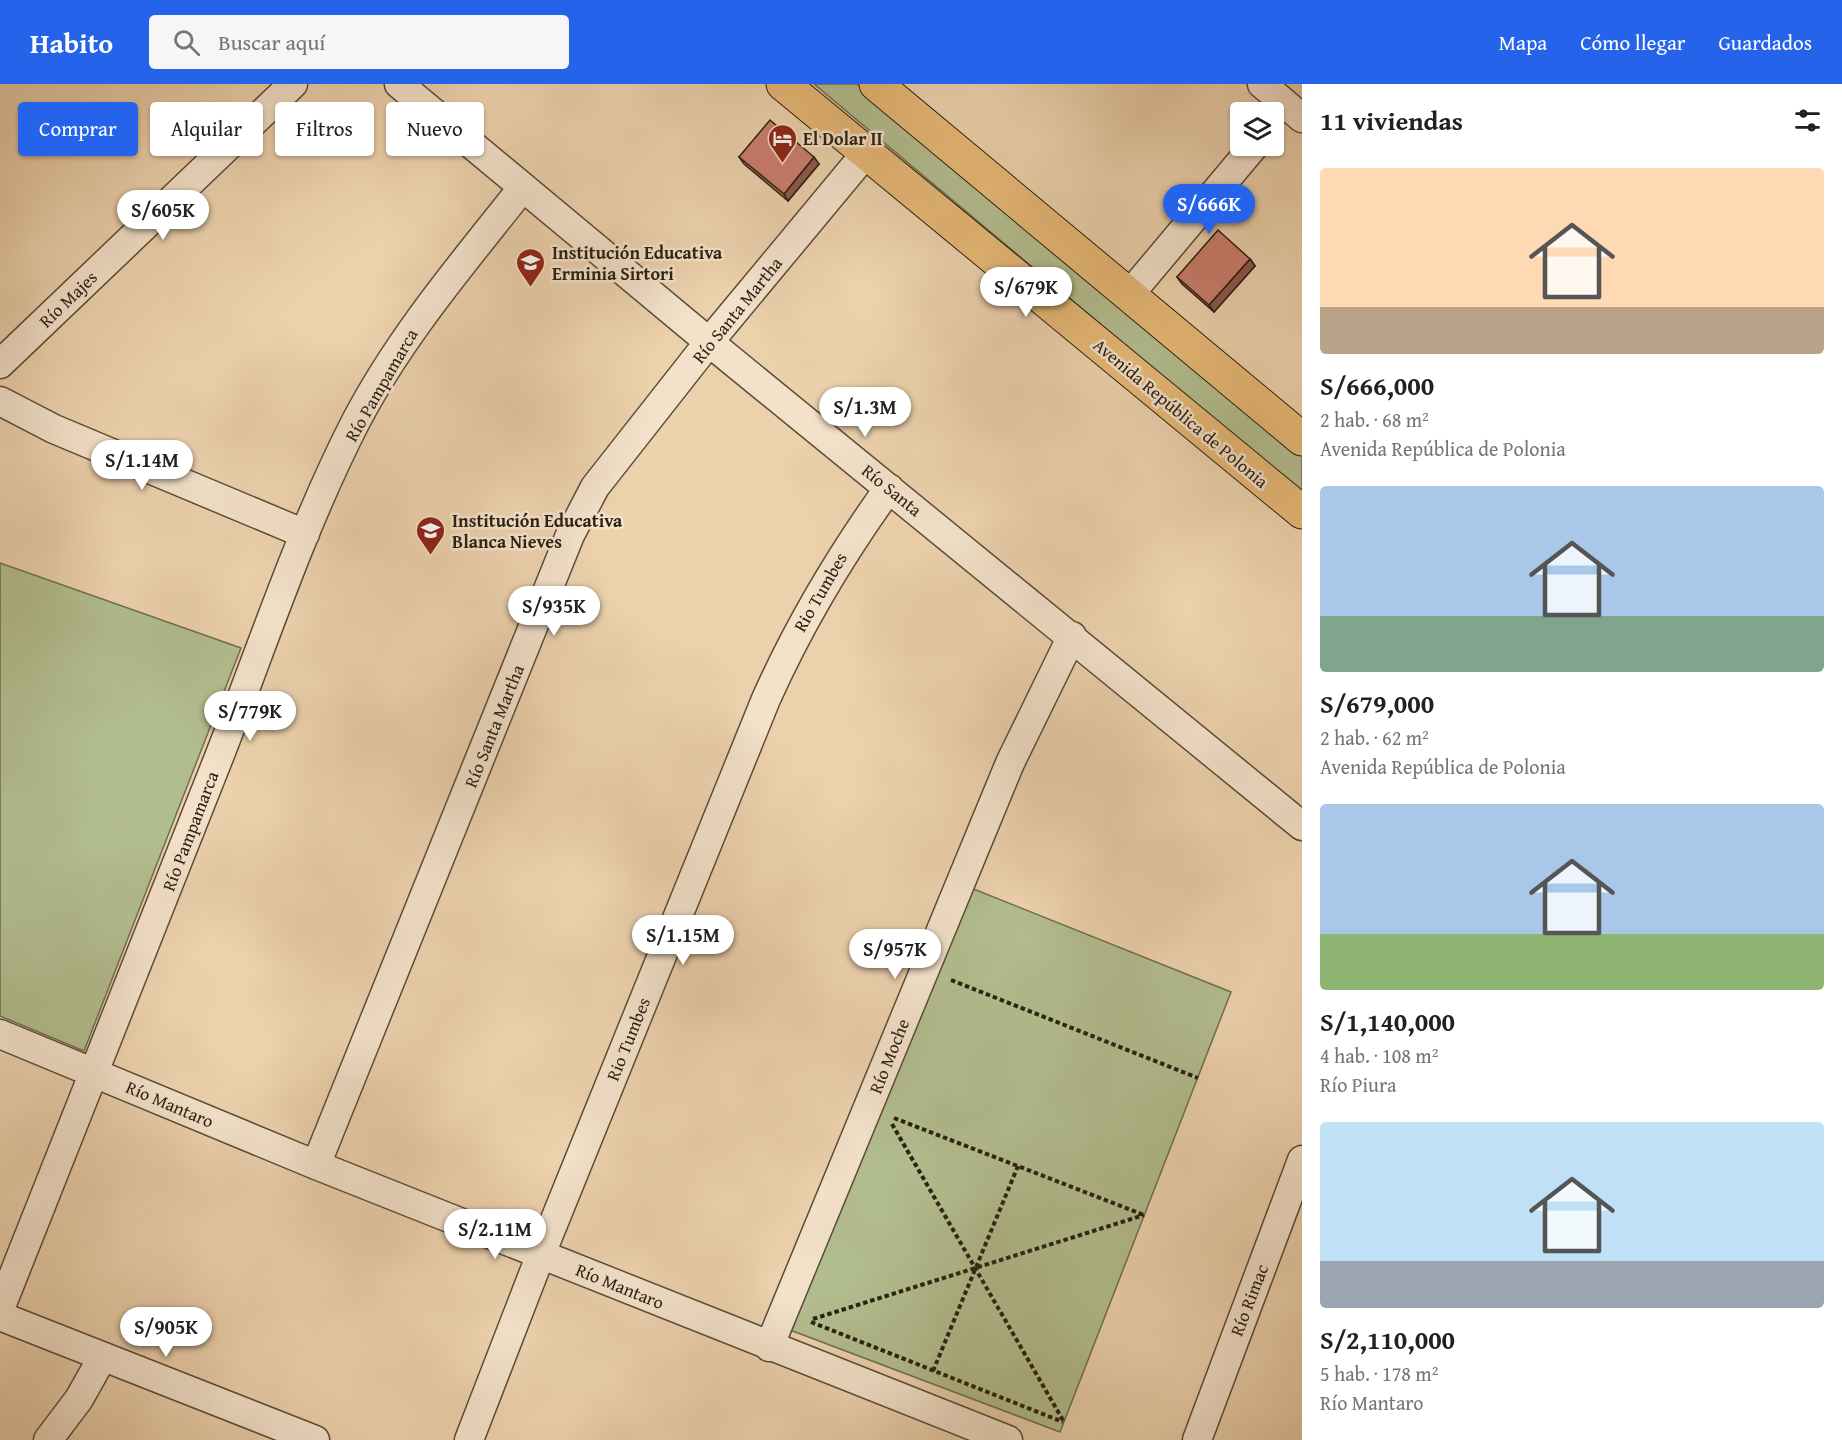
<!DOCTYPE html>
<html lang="es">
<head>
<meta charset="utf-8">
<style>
	body { margin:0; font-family:"Gentium Book Plus",serif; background:#f6f6f6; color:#202124; height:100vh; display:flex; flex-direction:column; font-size:22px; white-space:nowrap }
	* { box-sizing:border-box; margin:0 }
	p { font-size:20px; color:#757577 }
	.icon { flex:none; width:33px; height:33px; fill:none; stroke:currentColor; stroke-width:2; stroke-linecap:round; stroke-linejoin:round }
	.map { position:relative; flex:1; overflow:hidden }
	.panel { display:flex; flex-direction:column; background:#fff; width:540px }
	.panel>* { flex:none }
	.guide { position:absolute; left:18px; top:18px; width:570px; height:54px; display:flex; gap:12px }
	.tools { position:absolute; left:1230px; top:18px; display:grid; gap:12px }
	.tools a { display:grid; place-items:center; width:54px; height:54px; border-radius:6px; background:#fff; box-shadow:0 2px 4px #0004; font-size:30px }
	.price { position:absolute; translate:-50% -51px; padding:0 14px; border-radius:21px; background:#fff; color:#222; font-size:20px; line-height:39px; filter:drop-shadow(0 2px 3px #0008) }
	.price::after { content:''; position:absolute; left:50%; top:36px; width:18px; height:14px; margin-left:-9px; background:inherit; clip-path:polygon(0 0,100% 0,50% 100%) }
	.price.selected { background:#2563eb; color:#fff }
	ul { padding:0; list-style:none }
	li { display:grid; align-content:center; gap:12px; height:318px; padding:0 18px }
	li span { display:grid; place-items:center; height:186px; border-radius:6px; color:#555 }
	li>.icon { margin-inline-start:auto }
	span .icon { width:108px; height:108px; fill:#fffc; stroke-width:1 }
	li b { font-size:26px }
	h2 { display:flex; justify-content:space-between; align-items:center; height:72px; padding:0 18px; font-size:26px }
	.chip { padding:0 21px; border-radius:6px; background:#fff; box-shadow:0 2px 4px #0004; font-size:21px; line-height:54px }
	.chip.selected { background:#2563eb; color:#fff }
	header { display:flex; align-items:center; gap:36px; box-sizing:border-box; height:84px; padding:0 30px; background:#2563eb; color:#fff }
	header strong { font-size:28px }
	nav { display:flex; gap:33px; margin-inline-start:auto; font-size:21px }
	.search { width:420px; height:54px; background:#f6f6f6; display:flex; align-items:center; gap:15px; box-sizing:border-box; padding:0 21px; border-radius:6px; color:#757577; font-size:22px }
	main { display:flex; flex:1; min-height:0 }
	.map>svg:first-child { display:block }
	.green { fill:#b2bd8f; stroke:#6e6e50; stroke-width:1.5 }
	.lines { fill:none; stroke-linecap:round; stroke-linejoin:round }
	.minor-casing { stroke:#5a4c38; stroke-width:31 }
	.major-casing { stroke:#291f11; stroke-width:35 }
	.path { stroke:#291f11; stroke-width:4; stroke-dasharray:4.5 3; stroke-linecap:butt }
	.minor { stroke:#f3e1ca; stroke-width:28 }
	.major { stroke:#e6b876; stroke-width:33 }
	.wall { fill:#ae6c5f; stroke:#291f11; stroke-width:1.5 }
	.shaded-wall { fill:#8d584d; stroke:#291f11; stroke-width:1.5 }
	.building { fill:#ca7d6e; stroke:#291f11; stroke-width:1.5 }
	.labels { text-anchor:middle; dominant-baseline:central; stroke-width:5; stroke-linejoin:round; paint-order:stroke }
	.poi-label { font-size:18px; font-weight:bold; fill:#291f11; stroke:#f3e1ca; text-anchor:start }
	.street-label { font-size:18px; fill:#291f11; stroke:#f3e1ca }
</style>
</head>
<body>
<header>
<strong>Habito</strong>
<div class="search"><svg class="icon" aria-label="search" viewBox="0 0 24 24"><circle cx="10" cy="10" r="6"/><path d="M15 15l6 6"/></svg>Buscar aquí</div>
<nav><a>Mapa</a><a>Cómo llegar</a><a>Guardados</a></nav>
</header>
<main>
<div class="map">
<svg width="1302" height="1356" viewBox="0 0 1302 1356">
	<rect width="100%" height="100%" fill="#ecd1ad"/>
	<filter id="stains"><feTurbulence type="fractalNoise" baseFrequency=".00333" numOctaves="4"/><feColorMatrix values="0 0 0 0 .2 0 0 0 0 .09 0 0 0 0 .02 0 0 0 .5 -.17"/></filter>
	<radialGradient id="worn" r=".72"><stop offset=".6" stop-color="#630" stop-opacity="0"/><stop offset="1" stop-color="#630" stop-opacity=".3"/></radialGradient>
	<path class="green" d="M814,0h43l445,371v38z
		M0,479l241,85 -157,403 -84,-35z
		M971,804l260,104 -171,440 -270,-102z"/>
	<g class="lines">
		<defs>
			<path id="minor" d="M399,0l310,258 593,484
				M1262,0l40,34
				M1129,211l125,-149
				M0,280l293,-280
				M0,317l54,28 251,105
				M0,950l316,131 692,275
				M316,1081l254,-630 25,-48 114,-145 157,-189
				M0,1225c74,-184 147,-368 219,-552 44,-112 82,-229 137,-336 45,-86 108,-159 167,-234
				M0,1232l315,124
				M769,1263l241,-584 62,-127
				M48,1356l31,-41 23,-41
				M469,1356l72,-186 225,-555c34,-76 74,-143 123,-211
				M1197,1356l105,-280"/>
			<path id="major" d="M783,0l519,428
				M876,0l426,355"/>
		</defs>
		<use href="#minor" class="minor-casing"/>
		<use href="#major" class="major-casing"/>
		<path class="path" d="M951,896l247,98
			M894,1034l250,97
			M892,1040l172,298
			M813,1235l331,-104
			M811,1238l252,100
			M933,1287l85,-205"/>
		<use href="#minor" class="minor"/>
		<use href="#major" class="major"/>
	</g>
	<path class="wall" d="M739,73l80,7 -31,37 -44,-37z
		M1250,175l5,7 -41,46 -32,-28 -5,-7z"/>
	<path class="shaded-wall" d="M814,73l5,7 -31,37 -4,-7z
		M1250,175l5,7 -41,46 -5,-7z"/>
	<path class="building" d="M770,36l44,37 -30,37 -45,-37z
		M1218,146l32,29 -41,46 -32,-28z"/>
	<defs>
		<symbol id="hotel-pin" viewBox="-11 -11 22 30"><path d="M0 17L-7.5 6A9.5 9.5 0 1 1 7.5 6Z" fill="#8f2418" stroke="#f3e1ca"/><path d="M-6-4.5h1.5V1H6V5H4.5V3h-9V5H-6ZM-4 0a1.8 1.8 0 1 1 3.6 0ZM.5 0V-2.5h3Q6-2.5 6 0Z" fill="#fff"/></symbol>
		<symbol id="school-pin" viewBox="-11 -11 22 30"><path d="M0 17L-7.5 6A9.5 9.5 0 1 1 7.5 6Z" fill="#8f2418" stroke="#f3e1ca"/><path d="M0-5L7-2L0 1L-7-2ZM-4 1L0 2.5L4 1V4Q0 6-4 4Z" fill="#fff"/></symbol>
	</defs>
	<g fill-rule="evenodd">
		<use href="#hotel-pin" x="766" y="38" width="33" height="45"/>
		<use href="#school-pin" x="514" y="162" width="33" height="45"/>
		<use href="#school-pin" x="414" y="430" width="33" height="45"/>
	</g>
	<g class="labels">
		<g class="poi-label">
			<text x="803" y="54">El Dolar II</text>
			<text x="552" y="168">Institución Educativa<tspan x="552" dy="21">Erminia Sirtori</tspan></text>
			<text x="452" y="436">Institución Educativa<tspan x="452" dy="21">Blanca Nieves</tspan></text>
		</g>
		<g class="street-label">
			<text transform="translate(68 215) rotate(-44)">Río Majes</text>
			<text transform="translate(737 226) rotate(-51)">Río Santa Martha</text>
			<text transform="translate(381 301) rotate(-60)">Río Pampamarca</text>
			<text transform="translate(1181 329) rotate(40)">Avenida República de Polonia</text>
			<text transform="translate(892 406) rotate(39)">Río Santa</text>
			<text transform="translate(820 508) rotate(-60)">Rio Tumbes</text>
			<text transform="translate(494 642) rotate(-68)">Río Santa Martha</text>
			<text transform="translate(190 747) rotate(-69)">Río Pampamarca</text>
			<text transform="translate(628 955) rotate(-68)">Rio Tumbes</text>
			<text transform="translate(889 972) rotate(-68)">Río Moche</text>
			<text transform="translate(170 1020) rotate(23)">Río Mantaro</text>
			<text transform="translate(620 1202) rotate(22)">Río Mantaro</text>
			<text transform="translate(1249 1216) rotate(-69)">Río Rimac</text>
		</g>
	</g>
	<rect width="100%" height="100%" filter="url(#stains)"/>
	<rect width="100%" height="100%" fill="url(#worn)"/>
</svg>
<div class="tools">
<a><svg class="icon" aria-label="layers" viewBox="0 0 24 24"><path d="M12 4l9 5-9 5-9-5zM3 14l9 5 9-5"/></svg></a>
</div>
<b class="price selected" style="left:1209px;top:151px">S/666K</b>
<b class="price" style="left:163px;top:157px">S/605K</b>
<b class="price" style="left:1026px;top:234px">S/679K</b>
<b class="price" style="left:865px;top:354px">S/1.3M</b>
<b class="price" style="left:142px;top:407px">S/1.14M</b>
<b class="price" style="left:554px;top:553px">S/935K</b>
<b class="price" style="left:250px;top:658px">S/779K</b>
<b class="price" style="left:683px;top:882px">S/1.15M</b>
<b class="price" style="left:895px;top:896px">S/957K</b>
<b class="price" style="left:495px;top:1176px">S/2.11M</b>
<b class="price" style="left:166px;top:1274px">S/905K</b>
<div class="guide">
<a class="chip selected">Comprar</a>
<a class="chip">Alquilar</a>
<a class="chip">Filtros</a>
<a class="chip">Nuevo</a>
</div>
</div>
<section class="panel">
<h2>11 viviendas<svg class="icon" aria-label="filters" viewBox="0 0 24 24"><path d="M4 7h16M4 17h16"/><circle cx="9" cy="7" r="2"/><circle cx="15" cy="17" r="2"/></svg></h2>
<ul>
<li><span style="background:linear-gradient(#ffd9b3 75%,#b9a48a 0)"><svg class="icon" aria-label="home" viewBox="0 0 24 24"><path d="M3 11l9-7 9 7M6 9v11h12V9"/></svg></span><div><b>S/666,000</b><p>2 hab. · 68 m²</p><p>Avenida República de Polonia</p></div></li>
<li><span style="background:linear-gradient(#a9c7e8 70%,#7fa58c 0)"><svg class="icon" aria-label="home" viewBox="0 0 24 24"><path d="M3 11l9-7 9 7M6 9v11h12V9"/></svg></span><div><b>S/679,000</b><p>2 hab. · 62 m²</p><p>Avenida República de Polonia</p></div></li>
<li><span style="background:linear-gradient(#a9c7e8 70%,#8fb573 0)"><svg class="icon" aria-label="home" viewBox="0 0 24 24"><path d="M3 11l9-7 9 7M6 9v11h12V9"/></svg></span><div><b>S/1,140,000</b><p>4 hab. · 108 m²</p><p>Río Piura</p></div></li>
<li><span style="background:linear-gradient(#bfe0f5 75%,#9aa5b1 0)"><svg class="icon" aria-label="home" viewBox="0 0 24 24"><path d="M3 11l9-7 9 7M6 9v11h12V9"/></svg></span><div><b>S/2,110,000</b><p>5 hab. · 178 m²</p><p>Río Mantaro</p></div></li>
</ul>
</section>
</main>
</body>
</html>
